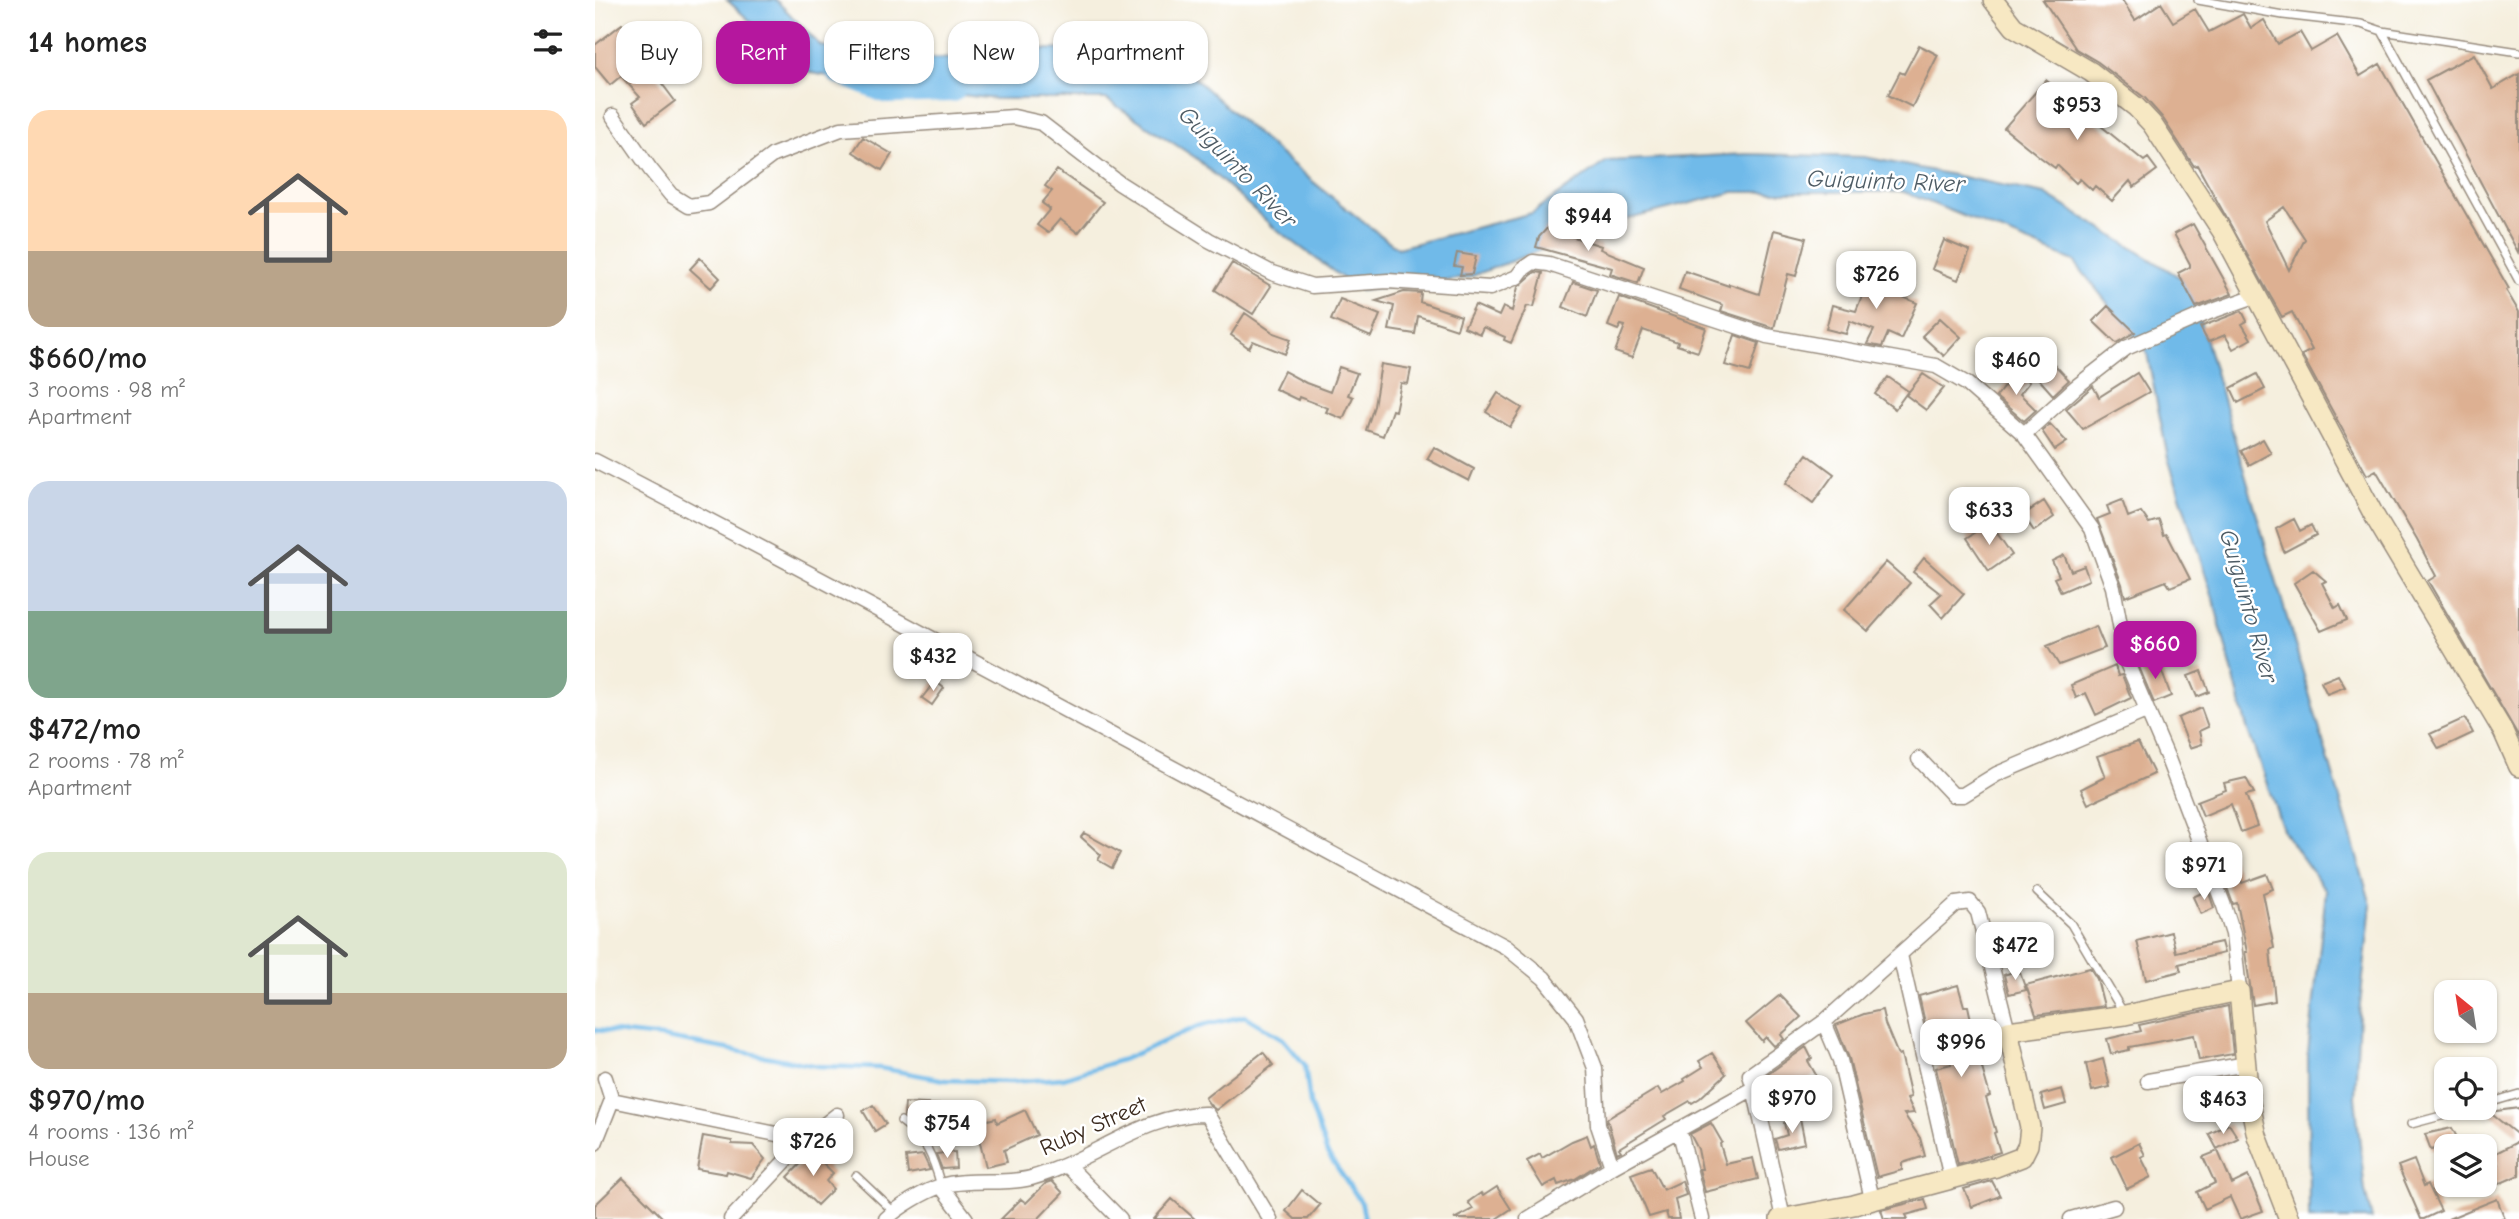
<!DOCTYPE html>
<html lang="en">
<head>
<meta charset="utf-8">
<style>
	body { margin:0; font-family:"Comic Neue",sans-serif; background:#f6f6f6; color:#222; height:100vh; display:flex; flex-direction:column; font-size:26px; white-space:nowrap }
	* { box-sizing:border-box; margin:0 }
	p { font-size:23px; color:#767676 }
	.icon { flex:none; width:38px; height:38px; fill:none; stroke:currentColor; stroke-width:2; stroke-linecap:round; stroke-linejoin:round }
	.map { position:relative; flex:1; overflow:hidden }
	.side { display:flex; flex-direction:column; background:#fff; width:595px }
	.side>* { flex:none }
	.hud { position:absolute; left:21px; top:21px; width:665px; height:63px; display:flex; gap:14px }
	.needle { width:46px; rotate:330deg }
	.controls { position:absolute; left:1839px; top:980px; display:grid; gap:14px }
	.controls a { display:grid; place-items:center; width:63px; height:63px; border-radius:14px; background:#fff; box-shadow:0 2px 5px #0004; font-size:35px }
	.price { position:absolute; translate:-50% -60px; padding:0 16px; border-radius:14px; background:#fff; color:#222; font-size:23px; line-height:46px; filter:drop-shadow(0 2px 4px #0008) }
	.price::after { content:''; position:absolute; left:50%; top:42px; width:21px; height:16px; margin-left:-10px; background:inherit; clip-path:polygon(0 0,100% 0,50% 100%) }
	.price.current { background:#b5179e; color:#fff }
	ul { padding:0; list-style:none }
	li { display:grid; align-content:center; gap:14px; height:371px; padding:0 28px }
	li span { display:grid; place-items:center; height:217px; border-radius:21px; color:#555 }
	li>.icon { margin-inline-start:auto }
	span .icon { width:126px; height:126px; fill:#fffc; stroke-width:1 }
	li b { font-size:30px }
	h2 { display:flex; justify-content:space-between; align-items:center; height:84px; padding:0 28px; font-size:30px }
	.tag { padding:0 24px; border-radius:21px; background:#fff; box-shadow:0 2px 5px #0004; font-size:24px; line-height:63px }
	.tag.current { background:#b5179e; color:#fff }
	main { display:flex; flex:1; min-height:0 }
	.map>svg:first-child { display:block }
	.water { fill:#70bae9; stroke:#567284; stroke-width:2 }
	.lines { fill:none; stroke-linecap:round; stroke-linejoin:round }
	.stream { stroke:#70bae9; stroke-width:4.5 }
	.river { stroke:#70bae9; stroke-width:28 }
	.building { fill:#ddb092; fill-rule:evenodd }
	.lane-casing { stroke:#988c7e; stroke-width:10 }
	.street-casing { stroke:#988c7e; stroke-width:17 }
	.secondary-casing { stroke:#988c7e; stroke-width:22 }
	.lane { stroke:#fff; stroke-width:7 }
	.street { stroke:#fff; stroke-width:14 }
	.secondary { stroke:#f7e8c3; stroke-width:19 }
	.labels { text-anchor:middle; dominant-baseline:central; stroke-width:5; stroke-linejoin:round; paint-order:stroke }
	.street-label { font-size:23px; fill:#3b2a1e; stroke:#fff }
	.water-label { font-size:24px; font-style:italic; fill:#4e5c65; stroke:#fff }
</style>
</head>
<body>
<main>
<section class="side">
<h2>14 homes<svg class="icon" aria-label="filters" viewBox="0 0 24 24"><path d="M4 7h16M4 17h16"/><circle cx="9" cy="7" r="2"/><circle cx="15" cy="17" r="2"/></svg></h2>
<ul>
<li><span style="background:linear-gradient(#ffd9b3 65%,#b9a48a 0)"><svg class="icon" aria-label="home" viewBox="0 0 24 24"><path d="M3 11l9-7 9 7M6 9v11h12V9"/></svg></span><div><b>$660/mo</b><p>3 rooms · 98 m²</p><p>Apartment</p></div></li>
<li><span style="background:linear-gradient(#c9d6e8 60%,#7fa58c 0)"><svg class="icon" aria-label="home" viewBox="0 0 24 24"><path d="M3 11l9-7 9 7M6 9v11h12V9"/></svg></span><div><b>$472/mo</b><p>2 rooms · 78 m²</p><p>Apartment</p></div></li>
<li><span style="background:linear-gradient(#dfe7d0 65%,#b9a48a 0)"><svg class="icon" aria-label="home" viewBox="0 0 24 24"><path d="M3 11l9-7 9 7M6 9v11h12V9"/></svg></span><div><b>$970/mo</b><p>4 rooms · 136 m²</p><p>House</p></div></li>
</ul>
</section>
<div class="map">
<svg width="1924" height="1219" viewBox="0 0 1924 1219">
	<rect width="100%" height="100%" fill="#fff"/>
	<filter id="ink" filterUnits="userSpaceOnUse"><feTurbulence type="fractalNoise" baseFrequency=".0143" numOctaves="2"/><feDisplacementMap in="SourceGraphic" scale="14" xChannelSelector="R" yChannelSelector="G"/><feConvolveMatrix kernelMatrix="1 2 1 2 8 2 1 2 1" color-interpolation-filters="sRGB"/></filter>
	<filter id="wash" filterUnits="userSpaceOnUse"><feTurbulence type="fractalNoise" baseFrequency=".00686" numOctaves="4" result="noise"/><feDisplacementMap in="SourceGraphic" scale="28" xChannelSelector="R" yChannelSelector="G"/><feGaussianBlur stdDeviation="1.57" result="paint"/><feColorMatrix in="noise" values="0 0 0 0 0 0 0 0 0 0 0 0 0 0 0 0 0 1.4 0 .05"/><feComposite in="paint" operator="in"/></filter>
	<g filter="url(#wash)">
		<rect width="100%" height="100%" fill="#f5efde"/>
		<path class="water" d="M132,0h49l45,46 79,12 88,1 56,-10 122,3c75,69 150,136 232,196l134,-35 75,-52 139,-7 119,3 180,37 144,89 182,622 -12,109 -4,83 10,94 7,28h-63l-1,-165 18,-163 -42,-59 -37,-104 -34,-130 -45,-140 -21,-105 -73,-92 -170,-69h-170l-125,32 -142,54 -107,13 -87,-64 -77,-69 -90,-59h-111l-116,-14 -73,-13z"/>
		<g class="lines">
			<path class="stream" d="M0,1030l66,7 157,29 62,2 65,12 66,2 52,-4 61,-19 75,-33 46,-10 38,23 22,26 5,39 17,49 34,49 4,17"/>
			<path class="river" d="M244,70l49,20 64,-2"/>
		</g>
		<g id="blocks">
			<path class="building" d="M1448,0h79l13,20 26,-17 12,19 22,-13 14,23 34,-18 8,14 13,-8 14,24 22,-12 11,19 26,-15 23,40 20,-12 129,225 -3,1 13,22v425l-91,-156 8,-5 -19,-36 -41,-70 -9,5 -65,-120 10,-5 -20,-38 -10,5 -85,-152 -3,1 -32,-49 -17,-19 -47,-36 -22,-13zM1689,207l21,32 -16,31 -24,-49z
				M82,22l14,17 -37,30 2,3 -2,1 21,28 -29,22 -14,-20 8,-6 -19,-21 -11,9 -15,-18v-22l27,-21 18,23 26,-20 2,3z
				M1324,45l19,10 -26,52 -24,-12 12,-23 4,2z
				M1879,54l19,35 26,-15v180l-93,-174z
				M1451,80l25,22 3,-4 11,8 4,-5 13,9 -7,11 49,40 4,-3 9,12 -23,17 -4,-6 -18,20 -17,-15 -3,4 -12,-11 -4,4 -19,-18 -2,3 -15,-11 -36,-29z
				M268,137l29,17 -10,16 -29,-18z
				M462,170l46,32 -25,31 -18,-14 -12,14 -11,-8 13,-16 -8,-6 10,-12 -7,-5z
				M1598,224l39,70 -36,13 -18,-34 12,-6v-3l-16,-30z
				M955,225l19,5 -1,5 33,11 -1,3 44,18 -6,16 -28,-9 2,-6 -76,-21 3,-10z
				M1179,230l32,8 -10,38 -8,-2 -14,54 -53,-17 2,-6 -44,-16 6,-18 44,15v-2l30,10z
				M1349,240l26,11 -12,29 -26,-11z
				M862,253l19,3 -4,18 -12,1 2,-8 -8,-1z
				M105,258l20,20 -9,10 -21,-19z
				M637,263l39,23 -18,28 -38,-24z
				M1278,269l19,7 -5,14 30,13 -16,36 -13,-6 -6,14 -15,-3 7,-14 -24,-9 -4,13 -20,-5 6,-24 24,6z
				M940,272l8,1 -9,34 -7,-1 -16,37 -7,-3 1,-3 -22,-10 -3,7 -16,-7 11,-22 24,11 4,-9 9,4 6,-24z
				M978,282l24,8 -10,27 -24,-10z
				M809,292l17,1 -1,9 41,14 -4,13 -39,-13 -3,18 -26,-4 5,-24 -18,-5z
				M1024,297l87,31 -8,24 -21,-7 1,-3 -35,-12 -11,28 -17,-6 10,-26 -4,-1 -3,5 -10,-4z
				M745,299l40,16 -9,22 -40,-17z
				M1513,306l27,26 -19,11 -23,-22z
				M1647,311l5,10 -5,3 9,15 -18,10 -8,-14 -17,7 -8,-15z
				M650,313l29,20 17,6 -6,15 -32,-13 -4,7 -18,-13z
				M1345,318l21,19 -17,19 -22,-20z
				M1140,335l24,8 -9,29 -25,-7z
				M1458,363l16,17 -16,15 -16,-18z
				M786,364l30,5 -3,15 -7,-1 -6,28 -3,-1 -9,26 -17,-6 8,-24z
				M744,367l18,6 -9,22 5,2 -10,22 -17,-7 2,-4 -29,-11 -1,3 -23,-11 9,-18 22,12 24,9z
				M1420,372l14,10 -9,12 16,16 -12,11 -28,-24z
				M1542,373l12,19 -66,37 -17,-20 27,-23 6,11z
				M1328,374l21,14 -18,22 -20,-15z
				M1662,374l8,15 -27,14 -7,-15z
				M1293,377l20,14 -13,18 -20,-15z
				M903,393l24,15 -12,19 -24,-15z
				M1455,424l17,18 -12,8 -13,-19z
				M1668,439l8,14 -22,12 -8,-14z
				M839,447l40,22 -5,12 -42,-22z
				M1212,454l27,20 -21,29 -27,-20z
				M1527,500l6,17 13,-5 8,11 10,-3 5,15 3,-1 23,45 -20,8 -4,-6 -41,16 -3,-13 -25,-65 13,-5 -3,-8z
				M1449,501l10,16 -20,14 -11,-16z
				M1699,519l6,12 11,-6 5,10 -32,17 -8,-23z
				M1395,523l22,32 -23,16 -22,-33z
				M1469,555l7,16 13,-5 5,14 -28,12 -7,-14 5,-2 -7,-15z
				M1329,558l40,36 -21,24 -13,-14 11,-10 -28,-22z
				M1291,562l24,21 -42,48 -24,-21z
				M1718,570l13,11 -4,2 13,25 5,-3 7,15 -26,11 -27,-48z
				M1501,626l9,22 -46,17 -12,-19z
				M1562,659l14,37 -17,7 -15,-36z
				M1520,666l3,10 4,-1 9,23 -35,17 -10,-22 -10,5 -5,-13z
				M1606,671l8,21 -12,5 -9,-21z
				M1743,675l7,12 -18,7 -6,-12z
				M340,681l9,7 -12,17 -10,-7z
				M1606,708l7,19 -9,4 3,13 -12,4 -12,-30z
				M1870,718l8,15 -34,16 -9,-15z
				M1543,742l16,32 -66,30 -7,-15 24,-12 -8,-21z
				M1651,778l8,15 -8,2 11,31 -16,6 -10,-28 -28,12 -6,-15 29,-11 -2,-7z
				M489,833l36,20 -8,15 -14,-8 3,-5 -20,-18z
				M1636,857l11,26 25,-9 6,15 -10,4 11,55 -4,2 5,51 -22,4 -8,-53h2l-10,-49 -4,1 -15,-41z
				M1613,890l6,18 -13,6 -8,-17z
				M1576,932l5,20 45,-10 3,11 -45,11 2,7 -35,9 -9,-39z
				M1495,968l7,11 7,27 -68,9 -10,-30z
				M1424,970l7,20 -17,4 -5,-19z
				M1363,985l6,21h4l3,14 -14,4 14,40 9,-3 10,35 -4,2 10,34 -2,1 6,19 -42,13 -22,-97 15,-4 -11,-32 -12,4 -9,-40z
				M1185,995l21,22 -20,18 3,4 -10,7 -8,-9 -4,4 -16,-18z
				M1633,1006l5,48 -34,6 -5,-25 -65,12v3l-18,4 -4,-15 34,-8 -2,-6z
				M1287,1010l3,14 13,31 3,-1 10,43 -4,1 7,15 -10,1 16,24 5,18 -23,7v7l-25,7 -28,-119 -13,-33 28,-11z
				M1211,1047l6,12 -4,2 8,14 -26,15 -1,-3 -15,7 -2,-6 -7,3 -4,-12z
				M668,1052l10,13 -57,45 -6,-5 -5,-7z
				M1117,1053l14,21 -26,24 -8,5 -2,-2 -26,15 2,3 -47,29 2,3 -4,2 -10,-34 51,-31 4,6 23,-13 -1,-2 19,-12 -4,-6z
				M1508,1059l7,28 -18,4 -6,-27z
				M1640,1085l2,16 -17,4 -3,-16z
				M1467,1089l4,15 -21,6 -4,-15z
				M310,1103l40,2 -1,15 -38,-3 -2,-1z
				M278,1105l13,19 -11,7 -12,-20z
				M1924,1108v28l-30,-24z
				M430,1110l12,25 -33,15 3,12 -21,5 -11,-44 21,-5 1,5z
				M1205,1118l5,25 -27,6 -3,-10 12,-4 -3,-12z
				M1116,1123l11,19 -2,2 6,20 27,-6 5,21 -53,13 -6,-23h3l-4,-20 -8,-15z
				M1634,1124l9,14 -21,11 -8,-15z
				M1857,1128l8,15 -29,7 -6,-16z
				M992,1135l4,11 3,-2 6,19 -25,16 -17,6 -2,-5 -13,7 -16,-26 13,-7 2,4 30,-17z
				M108,1136l29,5v3l21,1 12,14 -14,19 -24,-7 -1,3 -29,-5z
				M1924,1141v34l-34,15v-20l13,-5 -4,-11z
				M1544,1143l6,12 -4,2 10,20 -24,12 -15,-32z
				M1623,1151l14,33 16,-8 15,35 -23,8 -10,-22 -25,12 -8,-17 18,-9 -12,-26z
				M217,1152l21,21 -7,8 7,8 -16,16 -29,-28z
				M360,1152l1,16 -14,1 -6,-15z
				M328,1155l7,15 -22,4 -2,-17z
				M1819,1160l10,26 4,-2 13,27 -17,8h-3l-23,-53z
				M1056,1167l12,23 19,-9 4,14 -11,4 4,20h-11l-2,-7 -17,5 -18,-43z
				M28,1178l41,41h-69v-14z
				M457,1181l11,12 -25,26h-37l20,-20 5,4 20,-20z
				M1397,1181l8,15 -28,11 -8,-18z
				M902,1187l14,22 -15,10h-42l19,-10 -5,-7 13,-9 2,3z
				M707,1190l18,15 -12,14h-13l-9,-8z
				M577,1199l23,20h-41z
				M1330,1199l3,10 -22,6 2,4h-24l-3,-9z
				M1902,1199l8,20h-57l34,-14z"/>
		</g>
	</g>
	<g filter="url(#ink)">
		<use href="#blocks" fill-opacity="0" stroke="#988c7e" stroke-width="2"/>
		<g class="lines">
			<defs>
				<path id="lane" d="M1603,0l85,15 78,9 21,7 137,250
					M1787,31l137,21
					M1442,892l34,32 52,88
					M1890,1104l34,-10
					M306,1121c26,19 32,36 40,65
					M1816,1124l60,-16
					M261,1176l37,35"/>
				<path id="street" d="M18,116l37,53 21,26 18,11 20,-3 64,-48 68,-26 173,-12 27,6 78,60 90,57 63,33 40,13 76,-5 102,7 27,-11 6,-8 10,-7 16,2 218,72 169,30 31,18 57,50
					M0,461c306,158 607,324 911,486l38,31 32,40 19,50 3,57 14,42
					M1324,759l34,36h10l34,-21 149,-63
					M1305,955l51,223
					M1644,991l-6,-57 -9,-28 -56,-147 -41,-96 -14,-76 -21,-58 -68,-95 52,-47 50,-39 81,-35 48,-17
					M1229,1022l16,38 32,139
					M1553,1081l99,-17
					M1159,1088l29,130
					M17,1100l193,40
					M1084,1129l23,90
					M0,1143l17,-43 -7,-22
					M472,1165l53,54
					M346,1186l25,33
					M136,1219l74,-79 32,-25
					M291,1219c11,-11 39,-28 55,-33 25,-8 64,-1 90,-8 59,-16 115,-66 176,-64l63,105
					M933,1219l84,-52 142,-79 -4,-13 74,-53 132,-118 14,-2 8,10 30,119
					M1476,1219l43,-12"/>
				<path id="secondary" d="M1398,0l21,27 77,45 45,35 16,17 70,107 153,286 128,214 16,36
					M1185,1219l74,-14 142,-38 26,-10 6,-12 2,-18 -22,-96 117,-16 114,-24 10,108 8,37 32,83"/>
			</defs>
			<use href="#lane" class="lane-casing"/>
			<use href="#street" class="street-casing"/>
			<use href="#secondary" class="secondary-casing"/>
			<use href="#lane" class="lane"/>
			<use href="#street" class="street"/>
			<use href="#secondary" class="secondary"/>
		</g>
	</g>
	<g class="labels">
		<g class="street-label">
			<text transform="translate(498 1126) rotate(-24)">Ruby Street</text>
		</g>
		<g class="water-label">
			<text transform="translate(643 167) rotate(46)">Guiguinto River</text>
			<text transform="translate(1291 181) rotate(2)">Guiguinto River</text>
			<text transform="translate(1654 606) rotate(74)">Guiguinto River</text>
		</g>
	</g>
</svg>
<div class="controls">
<a><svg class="needle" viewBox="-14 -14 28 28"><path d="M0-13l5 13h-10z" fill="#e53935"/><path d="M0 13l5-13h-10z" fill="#767676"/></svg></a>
<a><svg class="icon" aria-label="locate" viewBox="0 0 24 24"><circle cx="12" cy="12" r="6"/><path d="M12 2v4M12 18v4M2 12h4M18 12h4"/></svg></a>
<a><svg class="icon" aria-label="layers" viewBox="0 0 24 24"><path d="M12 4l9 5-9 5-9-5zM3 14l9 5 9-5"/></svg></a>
</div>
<b class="price" style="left:1482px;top:142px">$953</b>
<b class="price" style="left:993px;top:253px">$944</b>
<b class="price" style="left:1281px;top:311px">$726</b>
<b class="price" style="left:1421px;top:397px">$460</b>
<b class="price" style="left:1394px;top:547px">$633</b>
<b class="price current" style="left:1560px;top:681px">$660</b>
<b class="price" style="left:338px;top:693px">$432</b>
<b class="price" style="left:1609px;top:902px">$971</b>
<b class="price" style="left:1420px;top:982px">$472</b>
<b class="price" style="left:1366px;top:1079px">$996</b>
<b class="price" style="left:1197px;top:1135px">$970</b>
<b class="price" style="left:1628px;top:1136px">$463</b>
<b class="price" style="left:352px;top:1160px">$754</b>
<b class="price" style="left:218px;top:1178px">$726</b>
<div class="hud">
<a class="tag">Buy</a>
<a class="tag current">Rent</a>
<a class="tag">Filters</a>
<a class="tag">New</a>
<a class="tag">Apartment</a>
</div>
</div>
</main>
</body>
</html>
